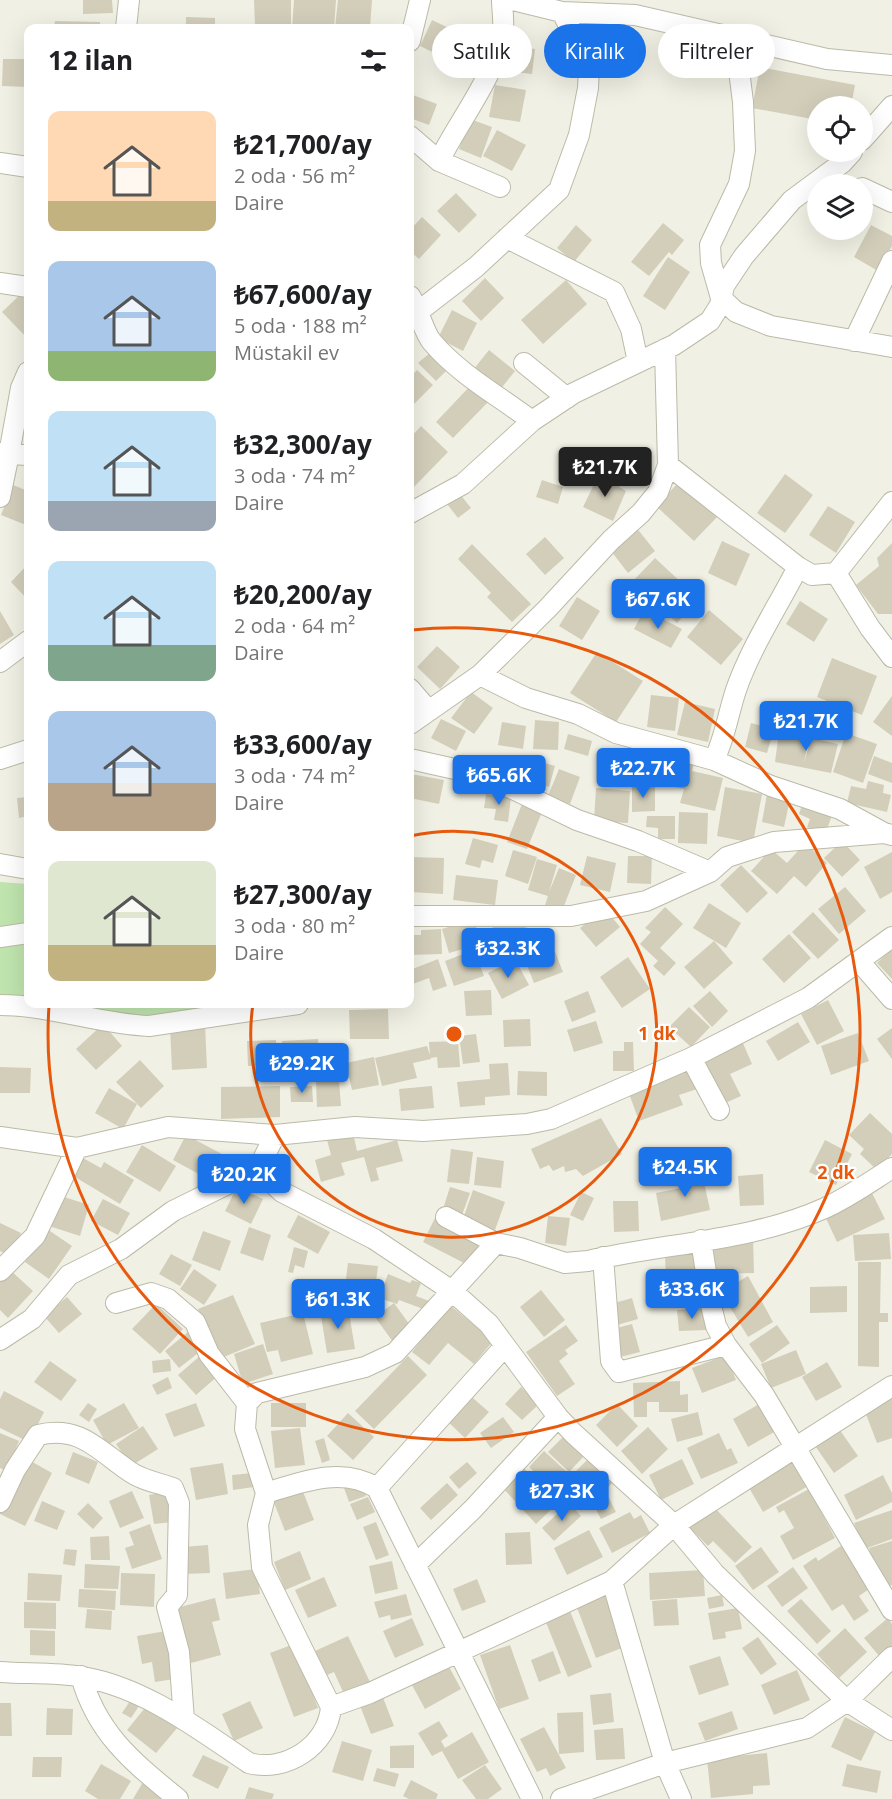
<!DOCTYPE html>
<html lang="tr">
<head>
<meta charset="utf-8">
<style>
	body { margin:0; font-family:"Open Sans",sans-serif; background:#f6f6f6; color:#202124; height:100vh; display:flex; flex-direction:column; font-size:22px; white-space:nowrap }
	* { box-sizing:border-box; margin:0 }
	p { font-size:20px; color:#757577 }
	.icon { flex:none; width:33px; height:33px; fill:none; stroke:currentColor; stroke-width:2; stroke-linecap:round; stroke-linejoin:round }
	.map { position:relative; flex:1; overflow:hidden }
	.details { position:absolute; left:24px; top:24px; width:390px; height:984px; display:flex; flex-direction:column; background:#fff; border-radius:12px; box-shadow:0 6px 24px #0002 }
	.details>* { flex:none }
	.guide { position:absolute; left:432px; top:24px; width:369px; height:54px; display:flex; gap:12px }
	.buttons { position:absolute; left:807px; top:96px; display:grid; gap:12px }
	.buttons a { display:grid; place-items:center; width:66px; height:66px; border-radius:50%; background:#fff; box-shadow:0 6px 24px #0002; font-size:30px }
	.price { position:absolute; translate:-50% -51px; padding:0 14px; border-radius:6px; background:#1a73e8; color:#fff; font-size:20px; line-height:39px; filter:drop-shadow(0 2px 3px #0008) }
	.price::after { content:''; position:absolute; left:50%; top:36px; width:18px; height:14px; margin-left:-9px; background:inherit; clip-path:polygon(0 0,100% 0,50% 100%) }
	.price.active { background:#222; color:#fff }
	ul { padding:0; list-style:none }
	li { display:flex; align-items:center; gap:18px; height:150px; padding:0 24px }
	li span { display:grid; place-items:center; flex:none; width:168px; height:120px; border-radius:12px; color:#555 }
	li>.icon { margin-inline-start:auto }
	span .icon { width:72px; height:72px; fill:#fffc; stroke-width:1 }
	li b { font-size:26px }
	h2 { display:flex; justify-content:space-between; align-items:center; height:72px; padding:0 24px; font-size:26px }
	.chip { padding:0 21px; border-radius:27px; background:#fff; box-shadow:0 6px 24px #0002; font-size:21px; line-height:54px }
	.chip.active { background:#1a73e8; color:#fff }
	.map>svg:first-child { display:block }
	.green { fill:#bfe4ae }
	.building { fill:#d2ceba }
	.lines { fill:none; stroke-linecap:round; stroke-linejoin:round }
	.minor-casing { stroke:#bcbaa7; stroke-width:22 }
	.minor { stroke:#fff; stroke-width:20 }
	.ring { fill:none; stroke:#e8590c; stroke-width:3 }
	.centre { fill:#e8590c; stroke:#fff; stroke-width:3 }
	.ring-label { font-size:18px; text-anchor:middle; font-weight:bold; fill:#e8590c; stroke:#fff; stroke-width:4.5; stroke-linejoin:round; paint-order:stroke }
</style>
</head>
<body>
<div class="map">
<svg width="892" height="1799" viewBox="0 0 892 1799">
	<rect width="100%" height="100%" fill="#f1f0e4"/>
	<path class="green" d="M0,882l28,2v40l-28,7z
		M28,939v60l-28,-1v-53z
		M66,1004h194l-110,15 -55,-7z"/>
	<path class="building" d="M83,0h29l1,13 -30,1z
		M254,0h37v25l-36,1z
		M294,0h42l-2,28h-42z
		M338,0h34l-2,28h-35z
		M186,17l29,1v10h-29z
		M432,20l50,24 -12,26 -50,-24z
		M55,21l45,1v6h-46z
		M508,46l27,3 -3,25 -27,-3z
		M3,59h25v28l-26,-1z
		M760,67l95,18 -4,21h-33v14l-66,-12z
		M495,85l31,5 -6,32 -31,-5z
		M410,94l27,10 -8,21 -19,-7z
		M470,119l22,8 -11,31 -22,-9z
		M497,130l29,15 -14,26 -29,-15z
		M456,193l21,22 -18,18 -22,-22z
		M422,217l19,18 -22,24 -9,-8v-21z
		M663,223l21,17 -12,15 -3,-3 -20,24 -18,-14z
		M576,225l16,15 -18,22 -17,-14z
		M871,225l21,11v10l-14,25 -24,-14z
		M668,257l22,15 -25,38 -22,-14z
		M485,278l19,20 -23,23 -19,-20z
		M566,280l21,24 -44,40 -22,-24z
		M26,289l2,3v47l-26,-27z
		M452,310l25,13 -14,28 -25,-13z
		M489,350l26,21 -16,20 -26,-21z
		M431,352l17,17 -12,12 -18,-18z
		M417,370l16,15 -23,23v-31z
		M472,384l18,16 -37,38 -17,-16z
		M421,426l27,26 -38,39v-53z
		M599,474l27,17 -13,30 -30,-14z
		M785,474l28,21 -28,38 -28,-20z
		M542,480l21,7 -5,17 -22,-7z
		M680,481l38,35 -24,25 -38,-35z
		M13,485l15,6 -2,34 -25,-10z
		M460,494l11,14 -13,10 -11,-14z
		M828,506l27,16 -19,31 -27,-18z
		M635,526l20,25 -27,22 -20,-26z
		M545,537l19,21 -19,17 -19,-21z
		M722,541l28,13 -14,32 -28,-13z
		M892,543v71h-14l-22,-29 23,-19 -2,-8z
		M472,544l59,60 -19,18 -25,-25 4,-4 -33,-34z
		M655,558l44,41 -22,24 -45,-41z
		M28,564v36l-17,-18z
		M577,597l23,14 -18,29 -23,-14z
		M800,601l28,18 -14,23 -28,-18z
		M709,610l34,29 -22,26 -34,-28z
		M0,611l14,24 -14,9z
		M642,614l8,5 3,-5 29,15 -11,19 -37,-19z
		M437,646l23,21 -20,22 -23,-22z
		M597,652l46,29 -27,41 -46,-29z
		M832,658l45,18 -15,39 -45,-18z
		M471,692l22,16 -19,26 -23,-16z
		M651,695l28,3 -4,33 -28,-4z
		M892,696v40l-19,-14z
		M685,702l30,7 -7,33 -31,-7z
		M441,719l25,12 -10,20 -25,-13z
		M535,720l24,2 -1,28 -25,-1z
		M502,722l24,4 -3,23 -25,-4z
		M751,723l23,6 -7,24 -22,-6z
		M779,732l30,5 -5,26 7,-25 27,6 -7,29 -56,-11z
		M846,733l31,11 -14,39 -30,-11z
		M568,734l24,7 -4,15 -24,-7z
		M672,756l22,6 -2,9 31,7 -8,33 -35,-8 4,-14 -18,-4z
		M874,756l18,7v20l-24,-9z
		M534,760l21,6 -6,21 -21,-7z
		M559,769l21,8 -10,27 -22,-8z
		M411,774l33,6 -5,24 -29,-6z
		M868,781l16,4 -1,8 8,2 -4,17 -40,-9 4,-17 15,3z
		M632,786h23v25l-23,1z
		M725,787l37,7 -9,49 -36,-7z
		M596,788l34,3 -2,32 -34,-2z
		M486,794l25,3 -3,25 -14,-2 2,-11 -12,-1z
		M767,794l23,5 -6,28 -22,-5z
		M28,797v19l-9,2 -2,-20z
		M803,802l30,11 -8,21 -18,-7 3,-8 -11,-5z
		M522,804l20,8 -15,37 -20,-7z
		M679,812l29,1 -1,31 -29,-1z
		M647,816h28v23h-17v-11l-12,-1z
		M473,838l25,7 -5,18 -11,-3 -2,8 -15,-4z
		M842,841l18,19 -18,17 -18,-19z
		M805,843l22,20 -21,24 -12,-11 -17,18 -26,-23 20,-22 16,14z
		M513,850l24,7 -9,27 -23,-8z
		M892,852v40l-12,7 -16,-32z
		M587,856l29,7 -6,29 -30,-7z
		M628,856h24l-1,28 -24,-1z
		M410,857l34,1 -1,36 -33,-2z
		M537,859l20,6 -8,27 10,-24 17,7 -14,36 -17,-6 3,-9 -20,-6z
		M741,865l27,28 -21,20 -27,-28z
		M456,875l42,5 -3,25 -42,-5z
		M845,887l21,24 -27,23 -21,-25z
		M709,903l32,20 -15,25 -33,-20z
		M665,907l18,17 -23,24 16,15 -12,13 -11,-10 5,-5 -18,-17 11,-12 -6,-4z
		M813,912l26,28 -21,19 -26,-27z
		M598,913l5,7 7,-5 10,12 -24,20 -16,-19z
		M474,919l7,25 -32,9 -7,-24z
		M495,919l33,9 -7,26 -21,-6 3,-11 -12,-3z
		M441,929l1,25 -32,1v-20h11v-5z
		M789,934l22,24 -27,25 -22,-24z
		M714,941l19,22 -29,26 -20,-22z
		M553,947l10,25 -29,11 -10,-25z
		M892,948v31l-15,-16z
		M474,950l10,26 -30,10 -9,-25z
		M628,957l22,32 -28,19 -22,-31z
		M438,959l9,27 -14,5 -4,-13 -16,6 -3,-14z
		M515,959l14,26 -27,14 -14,-26z
		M491,990l1,25 -26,1 -2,-25z
		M588,991l8,21 -24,10 -8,-21z
		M710,991l18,20 -16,16 -19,-21z
		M828,1000l16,31 -27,14 -16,-31z
		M689,1007l21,20 -19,20 -22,-20z
		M388,1009l1,30h-39l-1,-29z
		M530,1019l1,27 -27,1 -1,-27z
		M596,1021l7,22 -29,9 -7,-22z
		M798,1022l12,20 -32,19 -12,-20z
		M103,1024l19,22 -26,24 -20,-21z
		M205,1025l2,43 -35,2 -2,-43z
		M892,1028v31l-15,-20z
		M858,1033l11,28 -38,14 -10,-29z
		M476,1034l4,28 -17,2 -4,-28z
		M318,1039l2,34 -37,2 -1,-34z
		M276,1040l1,24 -29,2 -1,-25z
		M458,1041l2,26 -22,1 -1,-11 -7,1 -1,-16z
		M742,1041l10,23 -22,10 11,22 -20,9 -20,-44z
		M624,1042h9l1,29h-21v-20h11z
		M427,1046l4,13 -18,4 4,15 -35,8 -7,-28z
		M374,1057l5,28 -27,5 -6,-27z
		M140,1060l24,26 -23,22 -25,-26z
		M508,1063l2,32 -25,2v8l-25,2 -3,-25 33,-3 -1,-15z
		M689,1066l8,23 -18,6 4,10 -44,16 -12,-33z
		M0,1067l31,1 -1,25h-30z
		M518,1071l29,1v24l-30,-1z
		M339,1081l2,25 -24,1 -1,-25z
		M280,1086v31l-59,2v-32z
		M312,1086l1,16h-22l-1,-15z
		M432,1086l2,22 -33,3 -2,-22z
		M109,1088l28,16 -14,25 -28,-16z
		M870,1113l22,21v20l-15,16 -17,-16 4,-5 -15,-14z
		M601,1118l21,36 -39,22 -7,-7 -11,3 -1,-6 -11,5 -4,-6 -9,4 -9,-20z
		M353,1133l4,18 40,-11 6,21 -27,7 3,12 -8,2 -7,-25 -23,6 4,12 -24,7 -6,-22 16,-5 -4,-15z
		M186,1135l36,19 -14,25 -35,-19z
		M825,1140l27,14 -16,31 -27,-13z
		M142,1145l34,21 -16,26 -34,-20z
		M451,1149l22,3 -4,32 -22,-2z
		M81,1157l20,11 3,-6 30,18 -14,24 -50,-30z
		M477,1157l27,4 -3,27 -27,-3z
		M701,1168l9,42 -49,11 -5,-28 30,-6 -3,-15z
		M763,1174l1,31 -24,1 -2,-30z
		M237,1187l26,12 -12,25 -26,-13z
		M450,1187l20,6 -8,22 -19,-6z
		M870,1189l15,30 -48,23 -14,-30z
		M473,1190l32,12 -10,28 -32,-11z
		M581,1192l13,6 -11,23 -13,-6z
		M58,1195l31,10 -9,31 -31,-10z
		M103,1199l27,14 -12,22 -27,-14z
		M613,1201h25l1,30 -25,1z
		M298,1215l32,17 -12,22 -31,-17z
		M548,1216l22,2 -4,28 -21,-3z
		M435,1218l47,23 -12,25 -47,-24z
		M0,1223l21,10 -11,23 -10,-5z
		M249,1227l22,8 -8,26 -23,-8z
		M47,1229l25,17 -23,33 -24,-17z
		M203,1231l28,10 -11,30 -28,-11z
		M889,1233l2,26 -36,2 -2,-26z
		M753,1239l1,34 -40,1 -1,-33z
		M294,1247l14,4 -4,17 -9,-3 -2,8 -5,-1z
		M696,1253l1,27 -31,1 -1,-27z
		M171,1254l21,11 -12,21 -21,-12z
		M858,1262h23l-1,51h8v9h-9v45l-21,-1z
		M348,1263l30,3 -4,32 -30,-4z
		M8,1268l25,23 -25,27 -8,-8v-34z
		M194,1269l23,16 -13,20 -24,-16z
		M388,1274l22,9 2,-3 9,3 -5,13 13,5 -3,9 -27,-10 -2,4 -18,-6z
		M748,1276l25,46 -25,15 -27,-45z
		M847,1286v26l-37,1v-26z
		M541,1290l24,30 -21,17 -24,-30z
		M233,1295l22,49 -36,15 -21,-50z
		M67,1297l15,17 -23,19 -15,-17z
		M632,1298l6,21 -21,6 -6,-21z
		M445,1301l48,40 -19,23 -26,-21 -19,22 -17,-13 20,-25 -5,-4z
		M394,1303l18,25 -19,14 -18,-25z
		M156,1304l27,25 -23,25 -28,-25z
		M348,1306l7,43 -28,4 -7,-43z
		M704,1308l2,22 -27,1 -2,-21z
		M303,1313l10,41 -32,8 -3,-12 -11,2 -7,-29z
		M632,1324l8,28 -20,5 -7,-28z
		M566,1325l12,16 -13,9 3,4 -9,7 16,23 -18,12 -31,-44z
		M777,1325l13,18 -28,20 -13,-19z
		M188,1332l14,18 -23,18 -14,-17z
		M263,1344l10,30 -30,10 -9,-30z
		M796,1350l10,24 -35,14 -10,-24z
		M201,1355l18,20 -23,20 -18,-20z
		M726,1355l10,25 -34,13 -10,-25z
		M408,1356l19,19 -53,54 -19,-18z
		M170,1359l1,12 -18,2 -1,-12z
		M50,1361l27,19 -16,21 -27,-19z
		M827,1362l15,25 -26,14 -14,-24z
		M168,1377l4,11 -15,7 -5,-10z
		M680,1381v14l8,-1v18h-29v-10h-12v15h-13l-1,-34z
		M521,1387l18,17 -17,16 -17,-16z
		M4,1391l40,21 -15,30 -29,-14v-29z
		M467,1393l22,19 -24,26 -21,-20z
		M892,1399v39l-15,5 -13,-34z
		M88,1403l9,6 -8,13 -10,-7z
		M124,1403l15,25 -32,17 -14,-25z
		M196,1403l9,23 -31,11 -9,-23z
		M271,1403h35v24h-35z
		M761,1403l15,28 -28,16 -15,-28z
		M617,1404l21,22 -21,21 -21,-22z
		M698,1412l5,23 -26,7 -6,-23z
		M348,1413l26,24 -21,23 -26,-24z
		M503,1417l11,15 -23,16 -11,-15z
		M143,1426l15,23 -27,17 -15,-22z
		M837,1426l21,30 -24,17 -21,-30z
		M648,1427l20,22 -26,25 -21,-23z
		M300,1428l5,37 -30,3 -4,-37z
		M0,1433l19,8 -12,30 -7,-3z
		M719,1433l8,17 4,-2 7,15 -37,16 -14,-31z
		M565,1435l20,20 -16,17 -21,-20z
		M324,1438l6,22 -8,3 -7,-22z
		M544,1451l24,22 -15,16 -24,-22z
		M73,1452l25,10 -9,22 -24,-10z
		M27,1459l25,14 -27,53 -25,-12v-3z
		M588,1459l25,23 -15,15 -25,-23z
		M682,1459l12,25 -33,16 -12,-25z
		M793,1461l15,25 -45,26 -15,-26z
		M467,1462l10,11 -18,16 -10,-12z
		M223,1463l5,31 -32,6 -6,-32z
		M522,1466l35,38 -21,20 -35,-38z
		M253,1473l1,14 -21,3 -1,-15z
		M883,1475l9,18v9l-36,18 -12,-25z
		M361,1482l5,14 -17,6 -5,-14z
		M447,1483l11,12 -27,25 -11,-12z
		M302,1489l12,31 -29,11 -12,-31z
		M809,1489l26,49 -42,22 -13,-24 14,-8 -10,-18 -5,3 -3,-6z
		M132,1491l12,27 -24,10 -11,-27z
		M166,1492l6,30 -18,2 -5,-29z
		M368,1497l7,15 -18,8 -7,-16z
		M609,1498l7,14 -15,7 -7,-13z
		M42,1501l23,10 -8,19 -23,-9z
		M88,1503l15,15 -10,11 -16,-15z
		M569,1503l12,13 -27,25 -12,-13z
		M713,1506l39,41 -17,16 -22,-22 -5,5 -18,-18z
		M892,1510v29l-28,10 -10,-26z
		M630,1512l4,7 7,-4 9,18 -38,20 -13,-25z
		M376,1522l13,33 -13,5 -13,-33z
		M150,1524l12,35 -30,10 -7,-21 9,-3 -5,-13z
		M589,1530l14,27 -36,18 -13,-27z
		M530,1532l2,32 -26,1 -1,-32z
		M109,1536l1,24h-19l-1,-23z
		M892,1541v44l-11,4 -12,-41z
		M844,1544l28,43 -13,9 10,15 -15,10 -11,-17 -11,7 -29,-45 13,-9 2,4z
		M208,1545l2,28 -27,1 -1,-27z
		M761,1547l18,25 -26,18 -18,-24z
		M65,1549l12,1 -2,16 -12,-2z
		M300,1551l11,28 -26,11 -11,-28z
		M392,1561l6,28 -23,5 -6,-28z
		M85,1564l35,2 -2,23 -34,-1z
		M793,1567l15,21 -26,19 -15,-21z
		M257,1569l3,25 -34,5 -3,-26z
		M703,1570l2,26 -55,4 -1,-27z
		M28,1573l34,2 -2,26 -33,-1z
		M121,1573l34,1 -1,33 -34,-2z
		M324,1577l13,29 -29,12 -13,-28z
		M477,1579l9,23 -24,9 -9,-22z
		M79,1589l37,2 -1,19 -37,-3z
		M607,1593l20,53 -31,12 -20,-53z
		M406,1594l6,21 -21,5 -1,-5 -11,3 -5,-16z
		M722,1595l2,11 -15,3 -2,-11z
		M215,1598l5,22 -8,2 9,33 -30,8 -7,-31 -12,-23z
		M677,1599l2,26 -25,1 -2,-25z
		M801,1599l30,32 -14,13 -30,-33z
		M24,1602l32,1v26l-32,-1z
		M738,1608l4,21 -17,3 1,6 -13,2 -5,-27z
		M87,1609l25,2 -1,19 -26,-2z
		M570,1611l22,56 -24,10 -23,-57z
		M412,1618l12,27 -29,13 -12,-27z
		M888,1618l4,6v23l-12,10 -16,-19z
		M845,1628l22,24 -28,26 -22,-24z
		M30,1630l25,1v25l-25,-1z
		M166,1631l8,48 -19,3 -3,-20 -10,2 -5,-28z
		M348,1636l22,46 -26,12 -10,-22 -7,3 -12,-24z
		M758,1637l19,27 -16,11 -19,-27z
		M294,1644l24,64 -24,9 -24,-64z
		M510,1645l19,54 -30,10 -19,-54z
		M553,1651l8,22 -22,9 -8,-22z
		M720,1656l9,29 -30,10 -10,-29z
		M448,1665l13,24 -36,20 -13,-24z
		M797,1670l13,30 -36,15 -13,-30z
		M611,1693l3,29 -21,3 -3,-30z
		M382,1695l12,31 -23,8 -12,-31z
		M132,1698l9,5 -10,15 -9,-5z
		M250,1701l13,27 -29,13 -12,-27z
		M0,1703h11l1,33h-12z
		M149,1703l29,24 -22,26 -29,-23z
		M47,1708l26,1 -1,26h-26z
		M732,1711l6,18 -33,12 -7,-18z
		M583,1712l1,40 -25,2 -2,-41z
		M845,1717l30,15 -14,29 -30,-14z
		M439,1721l9,15 -7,5 4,7 27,-16 17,30 -31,17 -16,-28 -10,5 -14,-23z
		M544,1727l22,41 -16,8 -4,-8 -9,4 -17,-33z
		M623,1728l2,31 -29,1 -2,-30z
		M342,1741l30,9 -9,31 -31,-9z
		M414,1745v23h-24v-22z
		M767,1753l3,32 -17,1v8l-42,4 -4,-39z
		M203,1755l26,12 -11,22 -26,-13z
		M33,1757h29l-1,20h-29z
		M101,1764l30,17 -11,18h-22l-13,-8z
		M847,1764l34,7 -4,22 -35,-7z
		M485,1765l17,24 -14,10h-12l-14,-19z
		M377,1768l22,6 -4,13 -22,-6z
		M411,1780l27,14 -2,5h-27l-6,-3z
		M143,1782l24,17h-34z
		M249,1787l25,7 -2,5h-27z"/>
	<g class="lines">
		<defs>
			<path id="minor" d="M513,0l49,12 73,3 192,44 65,6
				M126,28l3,-28
				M735,39l8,63 2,49 -6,33 -29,61 1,18 10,35 15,14 35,14 121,21
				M410,41l10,-41
				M410,136l29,25 61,26
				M862,140l30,-34
				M439,161c20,-41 59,-88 64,-133 1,-9 -1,-19 -1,-28
				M0,163l28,4
				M862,188l30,14
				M507,238l107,54 17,37 7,33
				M0,283l28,4
				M410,296c9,14 14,37 22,46 27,32 67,54 100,79
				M410,318l66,-51 83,-77 20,-55 9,-47 1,-22 -27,-54
				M854,341l38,-80
				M524,363l43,35
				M0,453l9,1 12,-66 7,-16
				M668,465l130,102 14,8 24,-2 56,-71
				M0,497l9,-43 19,1
				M410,513l53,-29 69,-63 42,-28 100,-48 36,-24 10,-16 4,-19 20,-30 48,-56 50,-37 10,-11
				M836,573l34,55 22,29
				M0,662l28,-21
				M480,675l46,23 52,16 38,19 98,27 57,26 69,23 44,24
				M410,689l19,22
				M410,724l70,-49 67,-66 64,-69 30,-27 17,-21 10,-27 -3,-116
				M0,759l28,-9
				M410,759l76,17 91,44 61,21 72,31
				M714,760c11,-22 14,-46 22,-70 15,-43 41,-82 62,-123
				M0,864l28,5
				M410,916h161l75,-15 64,-29 17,-15 47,-15 110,-9 8,2
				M0,937l28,-4
				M859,961l33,38
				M0,1005c51,0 98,19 149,21l149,-22
				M691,1058l28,52
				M0,1137l77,11 91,-21 107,8 80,-8 68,4 104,-7 24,-5 140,-61 117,-60 84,-61
				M258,1169l24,23 92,47 78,52 37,33 69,93 15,16 101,92 41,49 132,127 45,29
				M446,1217l50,26 24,5 45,15 23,-2c78,-18 164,-20 237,-53 24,-11 45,-26 67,-40
				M701,1240l10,65 5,21 10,19 38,50 128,215
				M603,1257l8,104 8,11 107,-27
				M0,1271l35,-35 42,-88
				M116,1303l35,-10 17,6 27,23 14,32 38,49
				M0,1340l32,-21 37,-44 52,-26 52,-38 85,-42 17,-34
				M377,1488l128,-142
				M266,1493c36,-11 76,-27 111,-5l155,311
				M0,1502l15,-32 23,-35c42,-10 60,15 91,36 12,9 30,12 44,17l6,15 -2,92 -10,12 12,45 5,68
				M415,1565l58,-56 85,-92
				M612,1581l53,182 16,36
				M0,1672c27,2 56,0 83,5 62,11 114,51 166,86 36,10 79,-17 82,-56l-69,-140 -4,-42 8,-32 -21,-64 2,-26 10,-10 108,-26 30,-14 101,-110
				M81,1676c16,58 52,86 97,123
				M331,1707l39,-14 242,-112 62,-56 218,-139
				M561,1799l104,-36 142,-35 40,-27 45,-44"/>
		</defs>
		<use href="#minor" class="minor-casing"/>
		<use href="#minor" class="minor"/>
	</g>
	<g class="ring">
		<path d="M410 836A203 203 0 1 1 253 1004"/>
		<path d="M412 630A406 406 0 1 1 49 1006"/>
	</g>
	<circle cx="454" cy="1034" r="9" class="centre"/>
	<g class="ring-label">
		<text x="657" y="1040">1 dk</text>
		<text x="836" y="1179">2 dk</text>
	</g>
</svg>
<div class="buttons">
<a><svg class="icon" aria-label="locate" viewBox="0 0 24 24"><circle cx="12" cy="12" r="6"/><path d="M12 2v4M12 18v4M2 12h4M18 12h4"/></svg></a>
<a><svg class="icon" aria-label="layers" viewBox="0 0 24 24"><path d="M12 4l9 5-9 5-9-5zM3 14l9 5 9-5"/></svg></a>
</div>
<b class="price active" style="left:605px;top:498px">₺21.7K</b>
<b class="price" style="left:658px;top:630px">₺67.6K</b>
<b class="price" style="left:806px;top:752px">₺21.7K</b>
<b class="price" style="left:643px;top:799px">₺22.7K</b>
<b class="price" style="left:499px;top:806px">₺65.6K</b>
<b class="price" style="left:508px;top:979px">₺32.3K</b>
<b class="price" style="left:302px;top:1094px">₺29.2K</b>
<b class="price" style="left:685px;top:1198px">₺24.5K</b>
<b class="price" style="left:244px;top:1205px">₺20.2K</b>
<b class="price" style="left:692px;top:1320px">₺33.6K</b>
<b class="price" style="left:338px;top:1330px">₺61.3K</b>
<b class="price" style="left:562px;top:1522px">₺27.3K</b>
<div class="guide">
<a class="chip">Satılık</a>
<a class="chip active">Kiralık</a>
<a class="chip">Filtreler</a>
</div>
<section class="details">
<h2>12 ilan<svg class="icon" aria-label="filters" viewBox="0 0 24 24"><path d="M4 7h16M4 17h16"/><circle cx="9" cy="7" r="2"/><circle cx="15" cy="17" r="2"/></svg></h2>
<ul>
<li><span style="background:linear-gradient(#ffd9b3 75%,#c2b280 0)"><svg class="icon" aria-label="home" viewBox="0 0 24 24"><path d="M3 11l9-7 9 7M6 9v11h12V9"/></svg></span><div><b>₺21,700/ay</b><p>2 oda · 56 m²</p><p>Daire</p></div></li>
<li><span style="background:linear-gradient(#a9c7e8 75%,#8fb573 0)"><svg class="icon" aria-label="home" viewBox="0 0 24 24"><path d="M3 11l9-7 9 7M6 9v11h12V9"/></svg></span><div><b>₺67,600/ay</b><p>5 oda · 188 m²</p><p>Müstakil ev</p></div></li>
<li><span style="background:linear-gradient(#bfe0f5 75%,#9aa5b1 0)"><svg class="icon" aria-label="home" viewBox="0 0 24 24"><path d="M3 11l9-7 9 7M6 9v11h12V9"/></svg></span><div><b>₺32,300/ay</b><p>3 oda · 74 m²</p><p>Daire</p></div></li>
<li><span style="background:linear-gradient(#bfe0f5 70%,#7fa58c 0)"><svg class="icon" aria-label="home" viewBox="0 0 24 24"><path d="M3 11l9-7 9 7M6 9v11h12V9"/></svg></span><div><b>₺20,200/ay</b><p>2 oda · 64 m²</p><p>Daire</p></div></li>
<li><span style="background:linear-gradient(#a9c7e8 60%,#b9a48a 0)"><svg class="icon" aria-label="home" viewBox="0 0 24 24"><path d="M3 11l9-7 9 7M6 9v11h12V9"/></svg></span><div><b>₺33,600/ay</b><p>3 oda · 74 m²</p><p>Daire</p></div></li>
<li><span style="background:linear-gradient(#dfe7d0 70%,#c2b280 0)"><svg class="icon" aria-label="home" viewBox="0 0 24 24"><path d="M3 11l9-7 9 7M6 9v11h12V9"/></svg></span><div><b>₺27,300/ay</b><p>3 oda · 80 m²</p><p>Daire</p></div></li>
</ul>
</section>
</div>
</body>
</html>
